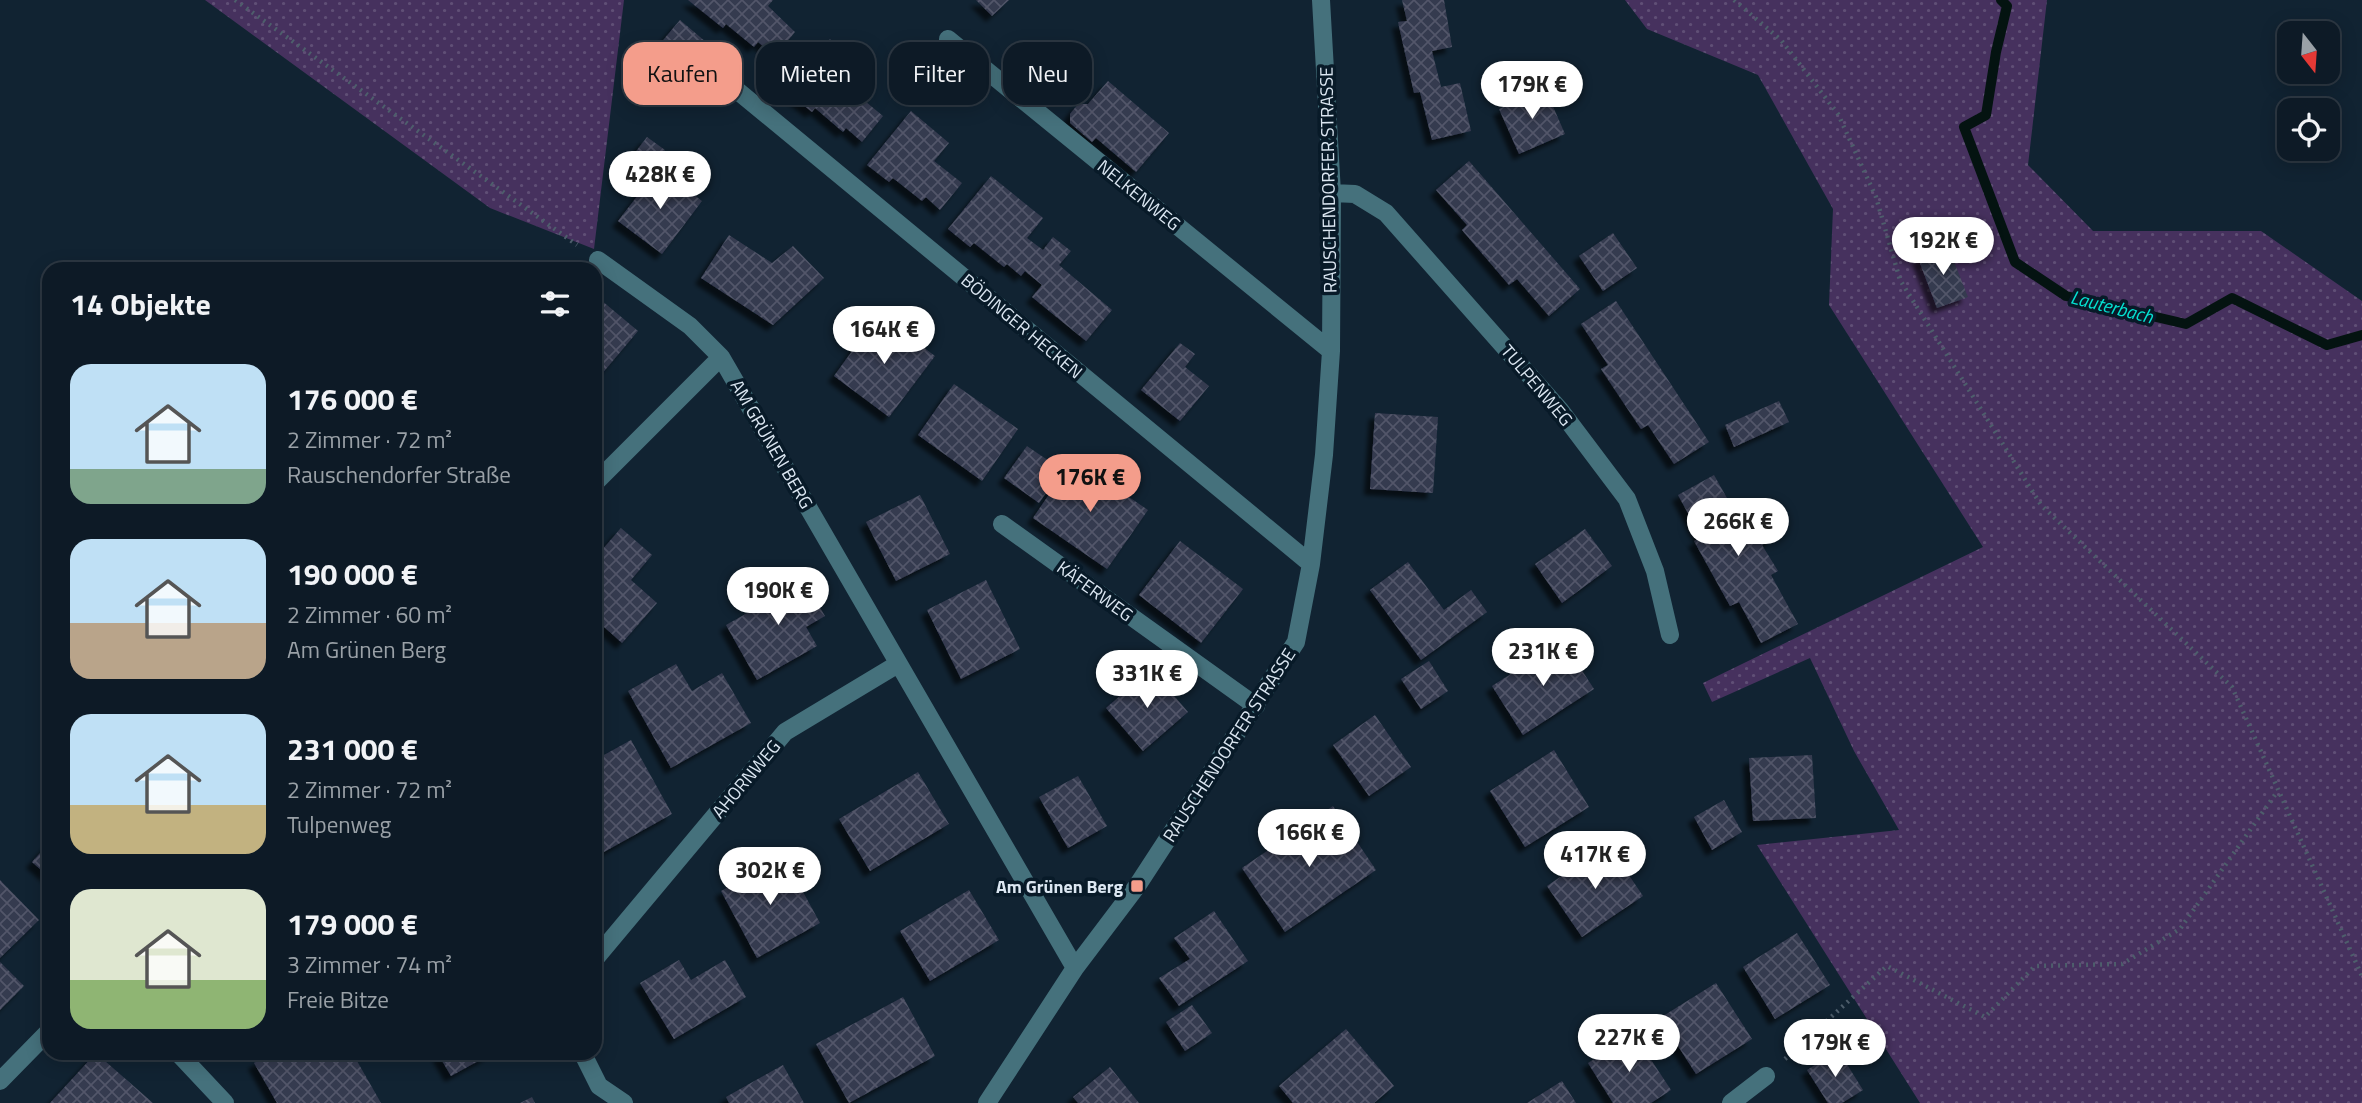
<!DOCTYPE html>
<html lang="de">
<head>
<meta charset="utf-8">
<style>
	body { margin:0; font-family:"Titillium Web",sans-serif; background:#16232e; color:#f1f3f6; height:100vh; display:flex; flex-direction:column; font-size:26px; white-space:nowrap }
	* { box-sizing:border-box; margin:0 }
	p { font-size:23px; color:#9aa1a7 }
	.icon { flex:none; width:38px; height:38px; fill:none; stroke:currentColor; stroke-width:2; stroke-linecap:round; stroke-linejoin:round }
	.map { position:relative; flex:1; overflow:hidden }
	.details { position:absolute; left:42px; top:262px; width:560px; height:798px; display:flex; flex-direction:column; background:#0d1a26; border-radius:21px; box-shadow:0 4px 18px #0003,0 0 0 2px #2d3843 }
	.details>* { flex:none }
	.guide { position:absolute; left:623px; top:42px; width:665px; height:63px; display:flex; gap:14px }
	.needle { width:46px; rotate:163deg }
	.controls { position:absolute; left:2277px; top:21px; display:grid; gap:14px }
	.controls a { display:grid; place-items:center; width:63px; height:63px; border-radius:14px; background:#0d1a26; box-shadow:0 4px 18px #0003,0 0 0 2px #2d3843; font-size:35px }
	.price { position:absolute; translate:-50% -60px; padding:0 16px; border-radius:24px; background:#fff; color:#222; font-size:23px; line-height:46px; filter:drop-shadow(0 2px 4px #0008) }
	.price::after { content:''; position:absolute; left:50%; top:42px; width:21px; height:16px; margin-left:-10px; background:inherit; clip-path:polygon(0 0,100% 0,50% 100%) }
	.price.current { background:#f49d8b; color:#111 }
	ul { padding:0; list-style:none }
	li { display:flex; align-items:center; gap:21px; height:175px; padding:0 28px }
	li span { display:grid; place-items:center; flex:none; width:196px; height:140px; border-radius:21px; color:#555 }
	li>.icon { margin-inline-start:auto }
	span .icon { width:84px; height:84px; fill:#fffc; stroke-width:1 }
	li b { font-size:30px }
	h2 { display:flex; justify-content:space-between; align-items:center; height:84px; padding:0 28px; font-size:30px }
	.tag { padding:0 24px; border-radius:21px; background:#0d1a26; box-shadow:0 4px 18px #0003,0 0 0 2px #2d3843; font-size:24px; line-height:63px }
	.tag.current { background:#f49d8b; color:#111 }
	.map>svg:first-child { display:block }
	.grass { fill:url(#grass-dots) }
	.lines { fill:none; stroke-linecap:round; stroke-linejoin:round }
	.stream { stroke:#041311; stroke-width:10 }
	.building { fill:url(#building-cross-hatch); filter:url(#shadow) }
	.path { stroke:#4e5e6c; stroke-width:4.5; stroke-dasharray:2 5; stroke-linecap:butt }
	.minor { stroke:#45717c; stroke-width:18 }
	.poi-dot { fill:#f49d8b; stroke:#081a28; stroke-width:2.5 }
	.labels { text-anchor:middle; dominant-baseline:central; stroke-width:7; stroke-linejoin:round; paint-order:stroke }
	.street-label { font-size:18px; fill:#dce7f2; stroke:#081a28 }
	.poi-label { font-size:18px; font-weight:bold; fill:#dce7f2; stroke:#081a28; text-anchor:end }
	.water-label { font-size:19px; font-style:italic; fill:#04e2d2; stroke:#081a28 }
</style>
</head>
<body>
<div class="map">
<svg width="2362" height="1103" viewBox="0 0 2362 1103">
	<defs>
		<pattern id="grass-dots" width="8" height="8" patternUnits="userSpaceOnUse" patternTransform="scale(1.75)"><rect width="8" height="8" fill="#46315e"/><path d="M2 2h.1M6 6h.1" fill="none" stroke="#604f76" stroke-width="1.8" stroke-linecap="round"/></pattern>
		<pattern id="building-cross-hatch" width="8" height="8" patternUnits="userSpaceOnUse" patternTransform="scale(1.75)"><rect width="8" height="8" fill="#353a4f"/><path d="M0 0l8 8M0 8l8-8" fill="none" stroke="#525669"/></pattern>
		<filter id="shadow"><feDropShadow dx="-6" dy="6" stdDeviation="2" flood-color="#0009"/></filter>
	</defs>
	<rect width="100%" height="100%" fill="#112332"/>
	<path class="grass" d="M205,0h419l-30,249 -104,-41z
		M1625,0h422l-19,165 65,66h168l101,70v802h-442l-163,-258 142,-15 -45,-79 -44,-93 -98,44 -9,-19 280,-136 -154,-242 4,-96 -75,-134 -111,-46z"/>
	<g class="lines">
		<path class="stream" d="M2001,0l6,6 -11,46 -10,63 -22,12 51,135 51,34 120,28 46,-26 95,47 35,-10"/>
	</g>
	<path class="building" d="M688,0h85l-5,6 27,26 -20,24 -17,-14 -4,5 -28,-23 -3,4z
		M976,0h33l-17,16z
		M1402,0h42l8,47 -20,4 9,36 19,-4 11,48 -39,9 -12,-48 -6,1 -16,-71 9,-1z
		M680,20l33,28 -21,25 -33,-28z
		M830,39l40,33 -16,20 29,24 -21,26 -16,-14 -3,4 -28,-24 -3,4 -25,-20z
		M1108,81l61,52 -33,39 -40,-34 -4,4 -22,-19v-9l8,-10h10z
		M1545,88l20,46 -46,20 -20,-45z
		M911,111l38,32 -15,18 28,22 -22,27 -14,-13 -4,4 -29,-23 -4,4 -22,-17z
		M647,137l18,13 -23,30 -18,-13z
		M1469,161l111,128 -31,27 -32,-37 -8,6 -47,-55 5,-5 -31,-35z
		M659,168l43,33 -40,53 -44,-33z
		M991,176l52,42 -16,20 16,12 10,-13 18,14 -12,14 53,45 -26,31 -54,-44 10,-12 -17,-14 -4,5 -14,-12 -3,3 -30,-24 -4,4 -22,-18z
		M1613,233l24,35 -34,23 -24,-35z
		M729,235l43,28 21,-17 31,32 -51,47 -72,-47z
		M1948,246l20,51 -31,11 -19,-50z
		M595,295l43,36 -43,51z
		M1616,301l93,141 -35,22 -26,-39 -7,4 -40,-60 7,-4 -27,-41z
		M879,314l56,42 -46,61 -55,-41z
		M1180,343l15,11 -10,13 24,19 -29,35 -39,-31z
		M954,384l64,45 -36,52 -64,-46z
		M1779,401l10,21 -55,25 -9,-22z
		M1375,413l63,4 -5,76 -63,-4z
		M1027,446l35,24 -23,33 -35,-25z
		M1073,459l75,51 -41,59 -74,-51z
		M1714,475l27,48 17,-9 14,25 -10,6 16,26 -7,4 27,49 -37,19 -22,-41 -9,4 -36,-65 7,-4 -23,-42z
		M920,495l30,59 -54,27 -30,-59z
		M621,528l31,27 -21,25 26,23 -35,40 -27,-24v-61z
		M1585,529l27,37 -50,37 -27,-39z
		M1180,541l63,48 -42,54 -62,-48z
		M1408,562l36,48 27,-20 16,22 -66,48 -51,-70z
		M797,569l28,47 -19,11 11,19 -60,34 -31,-55 53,-30 -7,-11z
		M986,580l34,69 -59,30 -34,-69z
		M1563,641l31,48 -71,46 -31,-49z
		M1429,661l19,30 -27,18 -20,-30z
		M676,664l16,27 30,-18 29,50 -80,45 -43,-77z
		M1151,669l37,43 -45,39 -37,-43z
		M1375,715l36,52 -42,29 -36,-51z
		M631,740l41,74 -77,43v-97z
		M1554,750l35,57 -64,40 -35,-56z
		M1812,755l4,63 -63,3 -4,-63z
		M918,772l31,52 -79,47 -31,-52z
		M1078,776l29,50 -39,22 -29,-51z
		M1724,800l18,32 -30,18 -18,-33z
		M1333,806l43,64 -91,62 -43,-64z
		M49,843v34l-17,-15z
		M1608,844l35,52 -61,41 -35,-51z
		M784,857l36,66 -63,35 -36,-67z
		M0,880l39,40 -39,38z
		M969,890l30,50 -69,41 -30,-50z
		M1214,911l34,50 -69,45 -20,-28 31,-19 -16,-21z
		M1797,933l33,52 -55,34 -32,-52z
		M679,960l12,20 34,-20 21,37 -72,42 -34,-56z
		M0,962l24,24 -24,24z
		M1716,983l36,56 -56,35 -36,-56z
		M903,997l32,59 -86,47 -33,-59z
		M1192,1005l20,28 -27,18 -19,-29z
		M1346,1029l48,57 -20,17h-81l-14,-17z
		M1634,1034l37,56 -20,13h-38l-25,-40z
		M1838,1050l25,40 -21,13h-14l-21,-33z
		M95,1054h2l56,49h-103z
		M270,1054h83l28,49h-104l-23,-40z
		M438,1054h53l-40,22z
		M783,1065l21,38h-75l-3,-6z
		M1110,1067l29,36h-61l-5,-6z
		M1562,1081l14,22h-49z
		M532,1097l3,6h-15z"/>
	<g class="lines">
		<path class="path" d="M235,0l342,245
			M1734,0l47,40 57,74 38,83 24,83 141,225 191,182 130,289
			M1785,1059l102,-93 98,51 50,-51 87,-2 58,-35 97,-137"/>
		<path class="minor" d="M948,39l383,312
			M733,87l578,477
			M1332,193l23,1 31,19 174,197 67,89 28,72 15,64
			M598,260l92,66 31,31
			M595,483l126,-126 354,611
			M1002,524l254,182
			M595,959l190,-227 113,-68
			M179,1054l46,49
			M583,1054l16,32 25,17
			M0,1081l49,-50
			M987,1103l88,-135 62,-82 159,-244 15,-78 13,-109 7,-104 1,-158 -11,-193
			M1731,1103l35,-27"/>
	</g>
	<rect class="poi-dot" x="1130" y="879" width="14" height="14" rx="3.5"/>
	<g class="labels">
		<g class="street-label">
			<text transform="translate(1328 180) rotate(-91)">RAUSCHENDORFER STRASSE</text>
			<text transform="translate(1139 195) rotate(39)">NELKENWEG</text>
			<text transform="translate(1022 326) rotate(40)">BÖDINGER HECKEN</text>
			<text transform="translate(1537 385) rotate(50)">TULPENWEG</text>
			<text transform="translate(772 444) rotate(60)">AM GRÜNEN BERG</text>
			<text transform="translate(1095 591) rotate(36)">KÄFERWEG</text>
			<text transform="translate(1229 745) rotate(-57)">RAUSCHENDORFER STRASSE</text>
			<text transform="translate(746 779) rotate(-50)">AHORNWEG</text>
		</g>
		<g class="poi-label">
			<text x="1123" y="886">Am Grünen Berg</text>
		</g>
		<g class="water-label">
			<text transform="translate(2112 306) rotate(14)">Lauterbach</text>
		</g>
	</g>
</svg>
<div class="controls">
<a><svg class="needle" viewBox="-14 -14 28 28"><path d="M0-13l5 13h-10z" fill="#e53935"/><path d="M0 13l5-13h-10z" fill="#9aa1a7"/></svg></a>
<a><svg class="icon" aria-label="locate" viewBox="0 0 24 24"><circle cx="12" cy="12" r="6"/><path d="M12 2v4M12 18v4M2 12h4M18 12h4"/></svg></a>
</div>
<b class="price" style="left:1532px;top:121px">179K €</b>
<b class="price" style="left:660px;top:211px">428K €</b>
<b class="price" style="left:1943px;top:277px">192K €</b>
<b class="price" style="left:884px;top:366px">164K €</b>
<b class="price current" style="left:1090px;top:514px">176K €</b>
<b class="price" style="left:1738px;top:558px">266K €</b>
<b class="price" style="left:778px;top:627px">190K €</b>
<b class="price" style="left:1543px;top:688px">231K €</b>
<b class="price" style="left:1147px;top:710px">331K €</b>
<b class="price" style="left:1309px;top:869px">166K €</b>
<b class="price" style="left:1595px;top:891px">417K €</b>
<b class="price" style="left:770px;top:907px">302K €</b>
<b class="price" style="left:1629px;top:1074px">227K €</b>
<b class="price" style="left:1835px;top:1079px">179K €</b>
<div class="guide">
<a class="tag current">Kaufen</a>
<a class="tag">Mieten</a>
<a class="tag">Filter</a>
<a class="tag">Neu</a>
</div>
<section class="details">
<h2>14 Objekte<svg class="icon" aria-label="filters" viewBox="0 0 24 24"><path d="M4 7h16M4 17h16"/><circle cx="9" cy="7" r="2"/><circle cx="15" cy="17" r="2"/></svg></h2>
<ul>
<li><span style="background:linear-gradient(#bfe0f5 75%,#7fa58c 0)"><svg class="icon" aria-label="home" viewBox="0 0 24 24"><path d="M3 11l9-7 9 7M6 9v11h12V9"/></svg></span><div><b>176 000 €</b><p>2 Zimmer · 72 m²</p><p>Rauschendorfer Straße</p></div></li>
<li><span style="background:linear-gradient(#bfe0f5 60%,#b9a48a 0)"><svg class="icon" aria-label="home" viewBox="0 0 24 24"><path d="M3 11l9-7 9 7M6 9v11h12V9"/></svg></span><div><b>190 000 €</b><p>2 Zimmer · 60 m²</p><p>Am Grünen Berg</p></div></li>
<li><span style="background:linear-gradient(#bfe0f5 65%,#c2b280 0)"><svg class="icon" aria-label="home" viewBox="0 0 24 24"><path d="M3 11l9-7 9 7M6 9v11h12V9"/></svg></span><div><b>231 000 €</b><p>2 Zimmer · 72 m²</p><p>Tulpenweg</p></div></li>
<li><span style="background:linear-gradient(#dfe7d0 65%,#8fb573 0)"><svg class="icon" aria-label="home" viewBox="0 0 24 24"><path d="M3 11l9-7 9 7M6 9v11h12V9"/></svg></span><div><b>179 000 €</b><p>3 Zimmer · 74 m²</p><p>Freie Bitze</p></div></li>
</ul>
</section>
</div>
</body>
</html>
